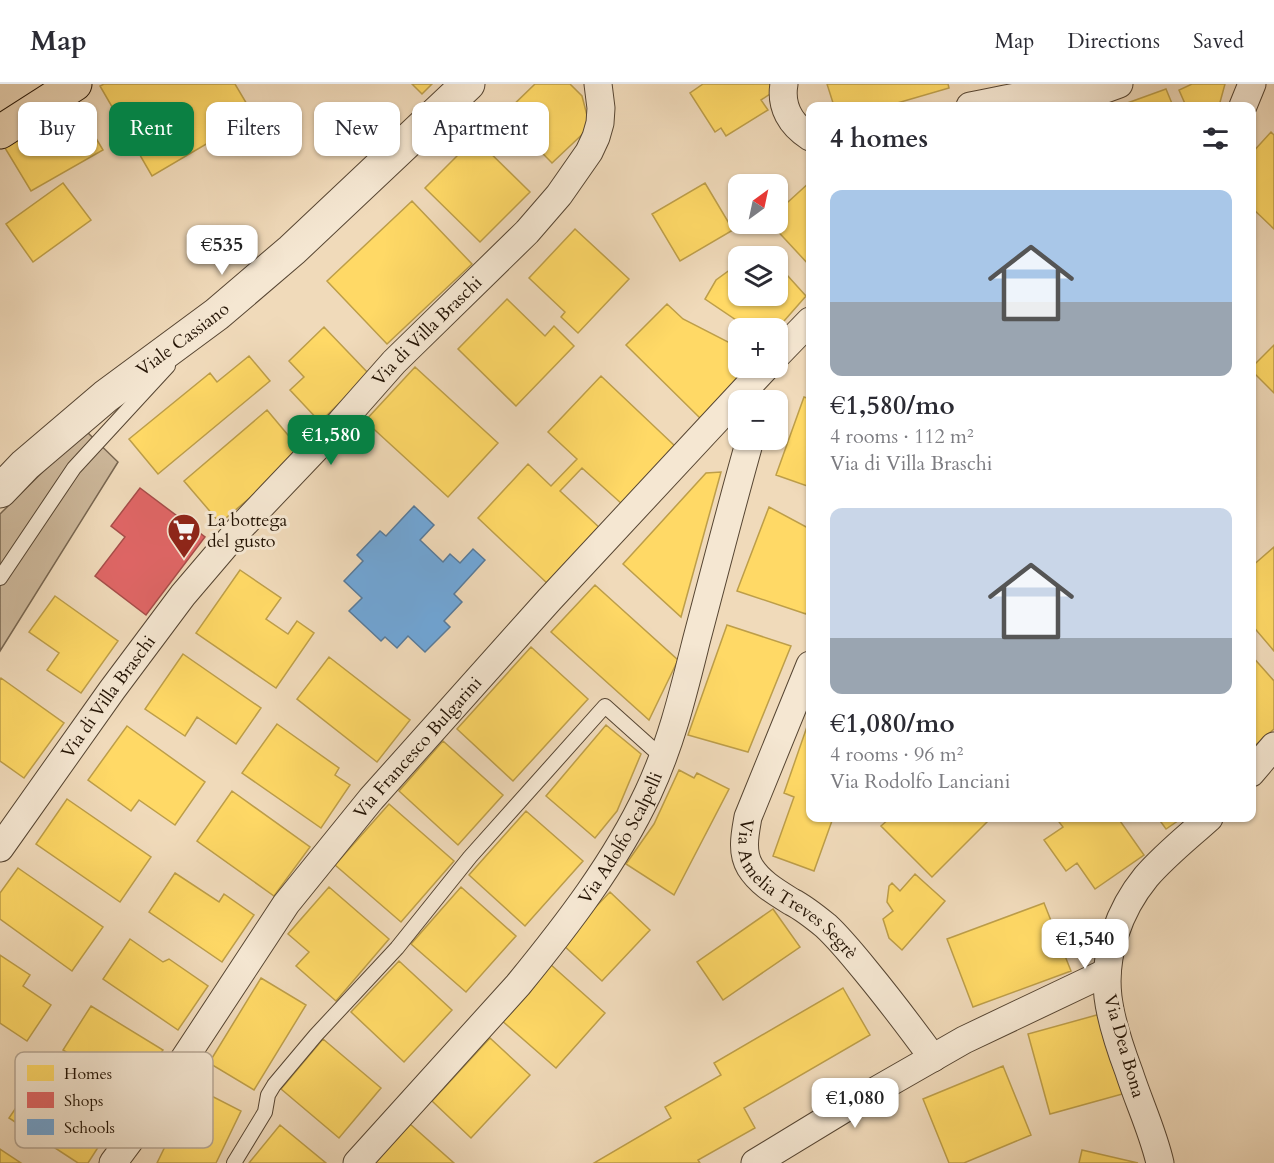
<!DOCTYPE html>
<html lang="en">
<head>
<meta charset="utf-8">
<style>
	body { margin:0; font-family:Cardo,serif; background:#f7f7f7; color:#2b2b33; height:100vh; display:flex; flex-direction:column; font-size:22px; white-space:nowrap }
	* { box-sizing:border-box; margin:0 }
	p { font-size:20px; color:#7c7c81 }
	.icon { flex:none; width:33px; height:33px; fill:none; stroke:currentColor; stroke-width:2; stroke-linecap:round; stroke-linejoin:round }
	.map { position:relative; flex:1; overflow:hidden }
	.panel { position:absolute; left:806px; top:18px; width:450px; height:720px; display:flex; flex-direction:column; background:#fff; border-radius:12px; box-shadow:0 2px 4px #0004 }
	.panel>* { flex:none }
	.top-card { position:absolute; left:18px; top:18px; width:570px; height:54px; display:flex; gap:12px }
	.needle { width:39px; rotate:33deg }
	.tools { position:absolute; left:728px; top:90px; display:grid; gap:12px }
	.tools a { display:grid; place-items:center; width:60px; height:60px; border-radius:12px; background:#fff; box-shadow:0 2px 4px #0004; font-size:30px }
	.price { position:absolute; translate:-50% -51px; padding:0 14px; border-radius:12px; background:#fff; color:#222; font-size:20px; line-height:39px; filter:drop-shadow(0 2px 3px #0008) }
	.price::after { content:''; position:absolute; left:50%; top:36px; width:18px; height:14px; margin-left:-9px; background:inherit; clip-path:polygon(0 0,100% 0,50% 100%) }
	.price.selected { background:#0b8043; color:#fff }
	ul { padding:0; list-style:none }
	li { display:grid; align-content:center; gap:12px; height:318px; padding:0 24px }
	li span { display:grid; place-items:center; height:186px; border-radius:12px; color:#555 }
	li>.icon { margin-inline-start:auto }
	span .icon { width:108px; height:108px; fill:#fffc; stroke-width:1 }
	li b { font-size:26px }
	h2 { display:flex; justify-content:space-between; align-items:center; height:72px; padding:0 24px; font-size:26px }
	.tag { padding:0 21px; border-radius:12px; background:#fff; box-shadow:0 2px 4px #0004; font-size:21px; line-height:54px }
	.tag.selected { background:#0b8043; color:#fff }
	header { display:flex; align-items:center; gap:36px; box-sizing:border-box; height:84px; padding:0 30px; background:#fff; border-bottom:2px solid #e1e1e2 }
	header strong { font-size:28px }
	nav { display:flex; gap:33px; margin-inline-start:auto; font-size:21px }
	.map>svg:first-child { display:block }
	.green { fill:#cdb89b; stroke:#786650; stroke-width:1.5 }
	.homes { fill:#ffd966; stroke:#bd9e49; stroke-width:1.5 }
	.shops { fill:#e06666; stroke:#a74d49; stroke-width:1.5 }
	.schools { fill:#6fa8dc; stroke:#587b9b; stroke-width:1.5 }
	.lines { fill:none; stroke-linecap:round; stroke-linejoin:round }
	.service-casing { stroke:#564532; stroke-width:16 }
	.minor-casing { stroke:#564532; stroke-width:29 }
	.tertiary-casing { stroke:#564532; stroke-width:35 }
	.primary-casing { stroke:#231304; stroke-width:35 }
	.service { stroke:#f5e7d2; stroke-width:14 }
	.minor { stroke:#f5e7d2; stroke-width:27 }
	.tertiary { stroke:#f5e7d2; stroke-width:33 }
	.primary { stroke:#f0daba; stroke-width:33 }
	.labels { text-anchor:middle; dominant-baseline:central; stroke-width:6; stroke-linejoin:round; paint-order:stroke }
	.street-label { font-size:18px; fill:#231304; stroke:#f5e7d2 }
	.poi-label { font-size:18px; fill:#231304; stroke:#f5e7d2; text-anchor:start }
	.key { fill:#f5e7d2; stroke:#b6a794; stroke-width:1.5 }
	.key-label { font-size:16px; fill:#231304 }
</style>
</head>
<body>
<header>
<strong>Map</strong>
<nav><a>Map</a><a>Directions</a><a>Saved</a></nav>
</header>
<div class="map">
<svg width="1274" height="1079" viewBox="0 0 1274 1079">
	<rect width="100%" height="100%" fill="#f0daba"/>
	<filter id="stains"><feTurbulence type="fractalNoise" baseFrequency=".00333" numOctaves="4"/><feColorMatrix values="0 0 0 0 .2 0 0 0 0 .09 0 0 0 0 .02 0 0 0 .5 -.17"/></filter>
	<radialGradient id="worn" r=".72"><stop offset=".6" stop-color="#630" stop-opacity="0"/><stop offset="1" stop-color="#630" stop-opacity=".3"/></radialGradient>
	<path class="green" d="M85,346l33,32 -118,189v-137z"/>
	<path class="homes" d="M104,0h131l19,32 -102,60 -52,-90z
		M412,0h20l-10,10z
		M535,0h35l12,12 8,31 -38,36 -48,-49z
		M703,0h69l4,6 -15,10 7,10 -42,26 -5,-8 -6,4 -25,-39z
		M827,0h121l1,4 -62,18h-53z
		M1192,0h33l-6,22h-33l-7,-16z
		M1166,5l7,17h-54z
		M74,17l29,49 -72,41 -29,-48z
		M1271,48l3,3v94l-23,-22v-53z
		M475,54l55,54 -50,50 -55,-54z
		M810,98v84l-39,-42h6v-12z
		M63,99l28,37 -58,42 -27,-38z
		M705,99l28,47 -53,31 -28,-47z
		M412,117l60,63 -85,80 -60,-63z
		M575,145l54,50 -51,54 -17,-16 4,-5 -36,-34z
		M738,180v32h39v-32l29,32 -29,33 -29,-1 -43,-29 11,-19z
		M507,215l38,37 9,-10 20,20 -58,60 -58,-57z
		M667,220l16,15 53,27 2,2v20h17l-53,52 -76,-75z
		M324,243l45,47 -49,48 -30,-32 14,-13 -15,-16z
		M1274,261v48l-23,-23v-2z
		M249,272l21,25 -112,93 -29,-35 81,-66 7,9z
		M415,283l83,76 -50,54 -83,-76z
		M601,292l75,71 -54,57 -40,-36 -22,23 41,38 -52,56 -71,-67 50,-54 23,22 26,-27 -29,-27z
		M804,313l6,2v88l-34,-12z
		M267,326l36,43 -83,70 -36,-42z
		M721,388l-40,145 -58,-53 83,-91z
		M769,423l41,22v75l-4,10 -69,-23z
		M1274,463v104l-23,-27v-57z
		M240,486l41,28 -15,21 22,15 9,-13 17,12 -38,55 -80,-55z
		M595,501l83,75 -29,60 -98,-88z
		M55,512l63,45 -37,52 -34,-23 12,-17 -30,-21z
		M727,541l64,21 -43,106 -60,-17z
		M531,563l57,52 -75,82 -56,-52z
		M183,570l78,54 -25,36 -39,-27 -12,19 -40,-27z
		M1251,571l23,26v48l-23,20z
		M329,573l81,63 -33,42 -80,-63z
		M1,594l63,45 -40,55 -24,-17v-81z
		M810,634v100h23l-19,53 -41,-15 21,-59 -10,-4z
		M277,640l62,44 -4,7 15,10 -29,43 -79,-55z
		M606,641l35,29 -24,57 -22,27 -49,-42z
		M127,642l78,56 -30,43 -36,-25 -8,11 -43,-31z
		M443,657l60,54 -45,50 -59,-54z
		M679,686l15,8 3,-5 32,16 -55,106 -48,-31 28,-40z
		M232,707l78,56 -36,49 -77,-55z
		M67,715l84,58 -31,45 -84,-58z
		M389,720l65,57 -53,61 -66,-57z
		M526,727l57,50 -58,65 -56,-51z
		M890,734h101l-59,59 -51,-51z
		M1056,734h62l26,37 -49,34 -18,-26 -11,8 -22,-31 19,-13z
		M1158,734h24l-16,11z
		M18,784l85,59 -31,44 -72,-52v-26z
		M175,789l44,29 5,-8 30,21 -32,47 -73,-50z
		M915,790l30,27 -43,49 -13,-12 -6,-19 10,-8 -6,-9 2,-16 3,-3 8,8z
		M329,803l60,52 -53,62 -40,-35 13,-14 -21,-18z
		M461,803l55,49 -50,56 -55,-48z
		M610,808l40,38 -48,51 -41,-38z
		M1044,819l27,68 -98,36 -26,-68z
		M773,825l27,38 -77,53 -26,-38z
		M130,855l33,23 6,-3 39,27 -30,44 -75,-51z
		M0,871l30,20 -7,11 28,19 -24,36 -27,-18z
		M399,877l53,49 -48,52 -53,-50z
		M550,880l55,49 -49,55 -56,-49z
		M261,894l45,27 -52,85 -45,-27z
		M843,904l27,47 -126,73 11,20 -57,32 2,3h-106l77,-45 -6,-11 56,-32 -7,-12z
		M91,922l72,44 -30,45 -70,-45z
		M1104,929l22,80 -76,21 -22,-80z
		M490,954l40,37 -59,63 -39,-37z
		M323,955l58,49 -42,50 -58,-49z
		M1003,982l28,69 -67,28h-15l-26,-64z
		M40,988l75,49 -27,42h-10l-69,-45z
		M194,1003l47,24 -25,52h-59z
		M410,1040l44,39h-80z
		M280,1041l46,38h-77z
		M0,1065l21,14h-21z
		M1082,1066l56,13h-59z"/>
	<path class="shops" d="M140,404l65,49 -59,78 -51,-39 30,-39 -14,-11z"/>
	<path class="schools" d="M414,422l20,19 -14,15 23,22 7,-8 10,9 13,-14 12,11 -31,34 8,8 -18,19 6,6 -25,25 -17,-16 -11,12 -12,-11 -4,4 -32,-30 13,-13 -18,-17 19,-20 -6,-6 23,-24 6,5z"/>
	<g class="lines">
		<defs>
			<path id="service" d="M0,494l74,-110 94,-102
				M234,1079l31,-51 3,-17 6,-10 42,-50 81,-87 73,-91 135,-151 58,52"/>
			<g id="minor">
				<path d="M784,0c-4,23 7,41 26,53"/>
				<path d="M1075,16l44,-16"/>
				<path d="M970,22c41,-7 80,-20 121,-12"/>
				<path d="M1243,22l9,-22"/>
				<path d="M777,271l33,-34"/>
				<path id="s1" d="M810,581l-62,152c-3,17 -7,35 2,50 10,16 26,25 42,35 12,6 23,15 34,24 14,13 27,29 40,45 23,28 45,57 67,87"/>
				<path d="M1251,689l23,-27"/>
				<path id="s2" d="M0,764l112,-158 71,-95 58,-68 100,-105 53,-60 133,-130 32,-37 30,-43 7,-15 4,-14 1,-15 -3,-24"/>
				<path id="s3" d="M113,1079l23,-31 150,-228 85,-105 178,-199 216,-232"/>
				<path id="s4" d="M357,1079l161,-178c49,-60 97,-122 130,-192 23,-49 35,-99 48,-151 18,-68 35,-135 54,-202"/>
				<path d="M755,1079l92,-56 117,-67 143,-68"/>
				<path d="M1160,1079c-7,-31 -21,-60 -31,-91 -9,-24 -18,-50 -21,-75 -5,-42 11,-87 38,-120 19,-22 42,-40 63,-59"/>
			</g>
			<g id="tertiary">
				<path id="s5" d="M0,407l25,-26 81,-69 111,-82 75,-64 176,-166"/>
			</g>
			<path id="primary" d="M0,48l75,-48"/>
		</defs>
		<use href="#service" class="service-casing"/>
		<use href="#minor" class="minor-casing"/>
		<use href="#tertiary" class="tertiary-casing"/>
		<use href="#primary" class="primary-casing"/>
		<use href="#service" class="service"/>
		<use href="#minor" class="minor"/>
		<use href="#tertiary" class="tertiary"/>
		<use href="#primary" class="primary"/>
	</g>
	<defs>
		<symbol id="supermarket-pin" viewBox="-11 -11 22 30"><path d="M0 17L-7.5 6A9.5 9.5 0 1 1 7.5 6Z" fill="#8f2418" stroke="#f5e7d2"/><path d="M-6-5.5h2.5l.6 2H6L4.5 2H-2.5L-4.4-4H-6ZM-1.5 3.2a1.3 1.3 0 1 0 .1 0ZM3 3.2a1.3 1.3 0 1 0 .1 0Z" fill="#fff"/></symbol>
	</defs>
	<g fill-rule="evenodd">
		<use href="#supermarket-pin" x="165" y="427" width="38" height="52"/>
	</g>
	<g class="labels">
		<g class="street-label">
			<text stroke="none"><textPath href="#s2" startOffset="672">Via di Villa Braschi</textPath></text>
			<text stroke="none"><textPath href="#s5" startOffset="238">Viale Cassiano</textPath></text>
			<text stroke="none"><textPath href="#s2" startOffset="186">Via di Villa Braschi</textPath></text>
			<text stroke="none"><textPath href="#s3" startOffset="516">Via Francesco Bulgarini</textPath></text>
			<text stroke="none"><textPath href="#s4" startOffset="420">Via Adolfo Scalpelli</textPath></text>
			<text stroke="none"><textPath href="#s1" startOffset="260">Via Amelia Treves Segrè</textPath></text>
			<text transform="translate(1124 962) rotate(74)">Via Dea Bona</text>
		</g>
		<g class="poi-label">
			<text x="207" y="436">La bottega<tspan x="207" dy="21">del gusto</tspan></text>
		</g>
	</g>
	<rect x="15" y="968" width="198" height="96" rx="9" class="key"/>
	<rect x="27" y="981" width="27" height="16" fill="#ffd966"/>
	<rect x="27" y="1008" width="27" height="16" fill="#e06666"/>
	<rect x="27" y="1035" width="27" height="16" fill="#6fa8dc"/>
	<g class="key-label">
		<text x="64" y="995">Homes</text>
		<text x="64" y="1022">Shops</text>
		<text x="64" y="1049">Schools</text>
	</g>
	<rect width="100%" height="100%" filter="url(#stains)"/>
	<rect width="100%" height="100%" fill="url(#worn)"/>
</svg>
<div class="tools">
<a><svg class="needle" viewBox="-14 -14 28 28"><path d="M0-13l5 13h-10z" fill="#e53935"/><path d="M0 13l5-13h-10z" fill="#7c7c81"/></svg></a>
<a><svg class="icon" aria-label="layers" viewBox="0 0 24 24"><path d="M12 4l9 5-9 5-9-5zM3 14l9 5 9-5"/></svg></a>
<a>+</a>
<a>−</a>
</div>
<b class="price" style="left:222px;top:192px">€535</b>
<b class="price selected" style="left:331px;top:382px">€1,580</b>
<b class="price" style="left:1085px;top:886px">€1,540</b>
<b class="price" style="left:855px;top:1045px">€1,080</b>
<div class="top-card">
<a class="tag">Buy</a>
<a class="tag selected">Rent</a>
<a class="tag">Filters</a>
<a class="tag">New</a>
<a class="tag">Apartment</a>
</div>
<section class="panel">
<h2>4 homes<svg class="icon" aria-label="filters" viewBox="0 0 24 24"><path d="M4 7h16M4 17h16"/><circle cx="9" cy="7" r="2"/><circle cx="15" cy="17" r="2"/></svg></h2>
<ul>
<li><span style="background:linear-gradient(#a9c7e8 60%,#9aa5b1 0)"><svg class="icon" aria-label="home" viewBox="0 0 24 24"><path d="M3 11l9-7 9 7M6 9v11h12V9"/></svg></span><div><b>€1,580/mo</b><p>4 rooms · 112 m²</p><p>Via di Villa Braschi</p></div></li>
<li><span style="background:linear-gradient(#c9d6e8 70%,#9aa5b1 0)"><svg class="icon" aria-label="home" viewBox="0 0 24 24"><path d="M3 11l9-7 9 7M6 9v11h12V9"/></svg></span><div><b>€1,080/mo</b><p>4 rooms · 96 m²</p><p>Via Rodolfo Lanciani</p></div></li>
</ul>
</section>
</div>
</body>
</html>
